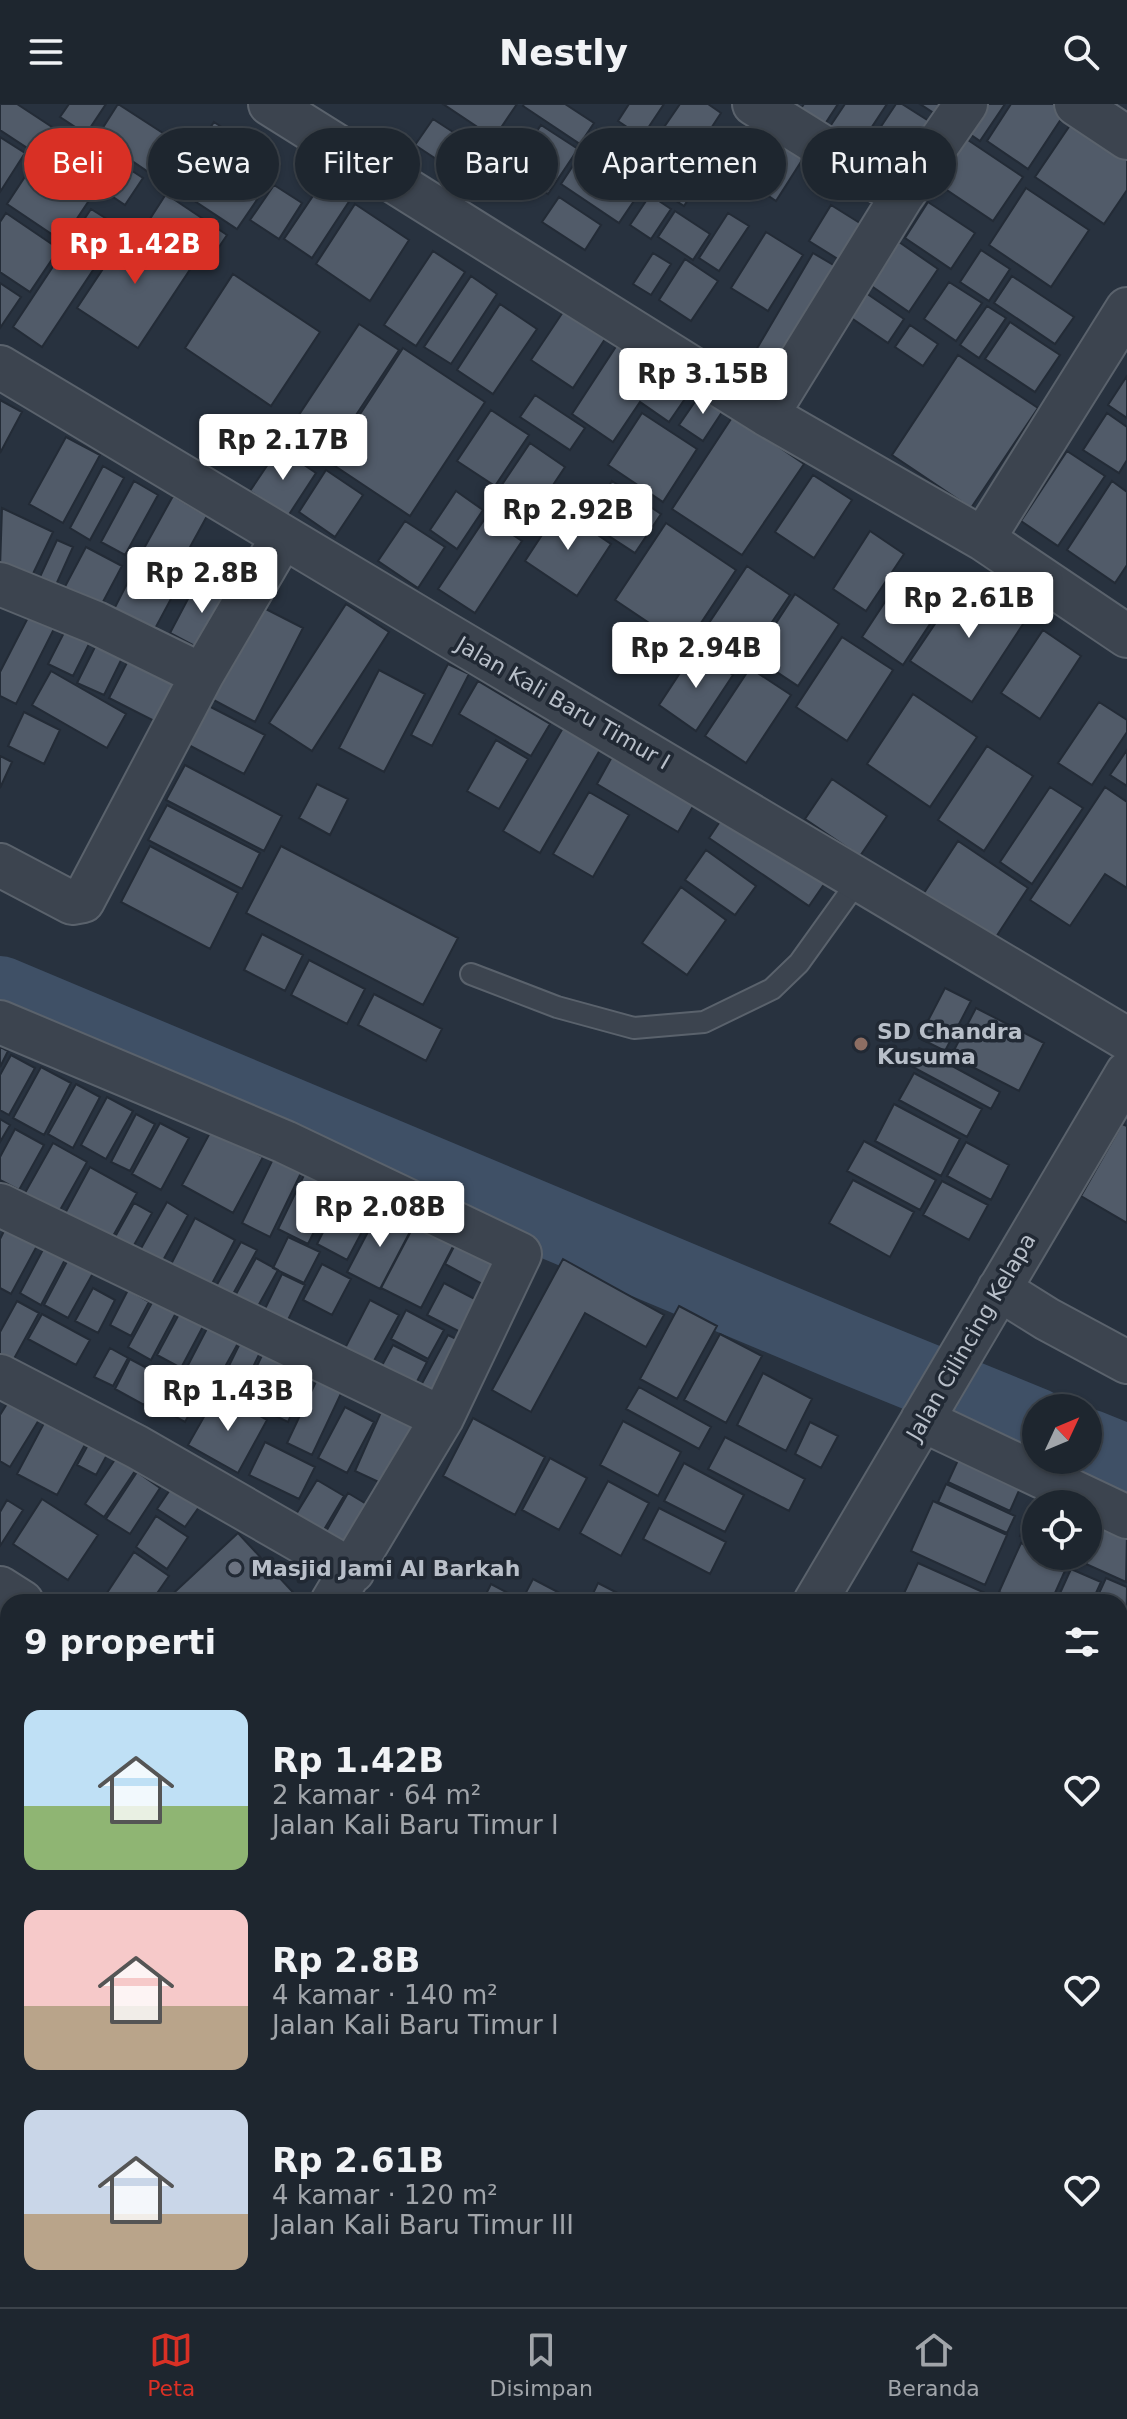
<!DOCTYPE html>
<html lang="id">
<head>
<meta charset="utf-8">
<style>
	body { margin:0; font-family:"DejaVu Sans",sans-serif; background:#2b323b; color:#f1f3f6; height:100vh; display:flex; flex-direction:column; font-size:30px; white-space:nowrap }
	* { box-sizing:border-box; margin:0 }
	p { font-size:26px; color:#a1a5aa }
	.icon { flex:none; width:44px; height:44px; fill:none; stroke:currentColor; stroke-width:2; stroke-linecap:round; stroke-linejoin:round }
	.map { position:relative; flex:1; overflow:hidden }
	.panel { position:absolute; left:0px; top:1490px; width:1128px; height:714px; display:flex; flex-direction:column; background:#1e262f; border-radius:24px 24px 0 0; box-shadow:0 2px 6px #0004,0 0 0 2px #3c434b }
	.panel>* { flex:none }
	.guide { position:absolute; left:24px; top:24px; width:1080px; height:72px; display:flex; gap:16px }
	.needle { width:52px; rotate:46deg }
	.controls { position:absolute; left:1022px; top:1290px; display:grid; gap:16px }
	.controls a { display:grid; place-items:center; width:80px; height:80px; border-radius:50%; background:#1e262f; box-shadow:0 2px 6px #0004,0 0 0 2px #3c434b; font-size:40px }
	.price { position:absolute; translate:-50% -68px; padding:0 18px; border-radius:8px; background:#fff; color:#222; font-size:26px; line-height:52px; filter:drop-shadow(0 2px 4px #0008) }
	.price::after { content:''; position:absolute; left:50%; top:48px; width:24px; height:18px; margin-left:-12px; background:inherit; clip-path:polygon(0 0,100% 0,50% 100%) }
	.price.active { background:#d93025; color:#fff }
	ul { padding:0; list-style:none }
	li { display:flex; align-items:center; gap:24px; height:200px; padding:0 24px }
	li span { display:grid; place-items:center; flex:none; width:224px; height:160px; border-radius:16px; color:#555 }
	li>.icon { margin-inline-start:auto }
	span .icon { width:96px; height:96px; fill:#fffc; stroke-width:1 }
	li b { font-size:34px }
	h2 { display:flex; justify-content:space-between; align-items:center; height:96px; padding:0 24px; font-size:34px }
	.tag { padding:0 28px; border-radius:36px; background:#1e262f; box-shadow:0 2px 6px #0004,0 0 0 2px #3c434b; font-size:28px; line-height:72px }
	.tag.active { background:#d93025; color:#fff }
	header { display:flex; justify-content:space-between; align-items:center; height:104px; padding:0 24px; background:#1e262f; font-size:36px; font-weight:700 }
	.dock { display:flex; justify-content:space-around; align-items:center; height:112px; border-top:2px solid #3c434b; background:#1e262f; font-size:22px; color:#a1a5aa }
	.dock a { display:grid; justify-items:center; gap:4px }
	.dock .active { color:#d93025 }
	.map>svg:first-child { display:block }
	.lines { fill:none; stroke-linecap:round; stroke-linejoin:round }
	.river { stroke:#3f5066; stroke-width:72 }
	.building { fill:#515b69; stroke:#232b36; stroke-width:2 }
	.service-casing { stroke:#5a626c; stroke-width:24 }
	.minor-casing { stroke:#5a626c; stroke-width:46 }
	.service { stroke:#3c444f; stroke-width:20 }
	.minor { stroke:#3c444f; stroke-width:42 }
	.education-dot { fill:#8d6e63; stroke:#212934; stroke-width:3 }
	.worship-dot { fill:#6b7280; stroke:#212934; stroke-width:3 }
	.labels { text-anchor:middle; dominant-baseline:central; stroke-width:7; stroke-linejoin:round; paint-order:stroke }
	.street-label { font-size:22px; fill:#b8bfc9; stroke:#212934 }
	.poi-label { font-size:22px; font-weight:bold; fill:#b8bfc9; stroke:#212934; text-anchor:start }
</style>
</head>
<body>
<header><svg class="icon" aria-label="menu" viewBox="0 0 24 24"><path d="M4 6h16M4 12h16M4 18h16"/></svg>Nestly<svg class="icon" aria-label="search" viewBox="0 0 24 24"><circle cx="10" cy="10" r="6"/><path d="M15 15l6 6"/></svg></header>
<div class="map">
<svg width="1127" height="2203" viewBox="0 0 1127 2203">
	<rect width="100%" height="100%" fill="#28323f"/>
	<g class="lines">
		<path class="river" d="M0,888l849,356 187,76
			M1088,1341l39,16"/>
	</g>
	<path class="building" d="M0,0h17l35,23 -17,26 -35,-23z
		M69,0h37l-20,30 -26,-17z
		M118,0l68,44 -23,34 -66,-45z
		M443,0h74l-23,34z
		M524,0h41l29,19 -14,21 -57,-38z
		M629,0h35l-22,33 -24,-16z
		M680,0h28l13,9 -30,46 -33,-23z
		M804,0h34l-17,26 -24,-16z
		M845,0h42l-31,47 -29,-20z
		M896,0h6l30,19 -34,52 -34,-23z
		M920,0h33l-10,15z
		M973,0h32l-25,37 -22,-15z
		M1011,0h54l4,3 -41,62 -41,-28z
		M1077,11l50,34v41l-23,34 -69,-47z
		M433,15l74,48 -18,27 -74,-49z
		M214,18l66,44 -43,63 -65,-43z
		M541,21l37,24 -30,45 -36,-25z
		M597,25l29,19 -15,21 31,20 -23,34 -58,-39z
		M956,28l67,45 -30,44 -67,-45z
		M0,33l25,16 -25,39z
		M778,37l26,16 -28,44 -25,-17z
		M645,41l55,36 -16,25 -56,-37z
		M94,42l49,32 -18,27 -49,-33z
		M36,56l56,36 -30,45 -55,-37z
		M325,74l27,19 -40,61 -28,-19z
		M274,81l28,18 -23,36 -29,-19z
		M1026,84l63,42 -38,57 -62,-42z
		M166,90l61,41 -18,27 -61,-40z
		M650,91l21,14 -20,30 -21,-14z
		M559,93l42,28 -16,25 -43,-28z
		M928,98l47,31 -24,36 -46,-31z
		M355,100l54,36 -39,61 -54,-37z
		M831,101l40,25 -22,36 -40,-25z
		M91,105l30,19 -79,119 -29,-20z
		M675,107l35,23 -17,26 -35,-23z
		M6,109l53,36 -29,43 -30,-20v-50z
		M728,109l21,13 -30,45 -20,-13z
		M132,121l61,40 -55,83 -61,-40z
		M766,128l37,23 -35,56 -37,-23z
		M899,138l39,27 -29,43 -39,-27z
		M981,146l29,19 -21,32 -29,-19z
		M433,147l32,21 -49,74 -32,-21z
		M653,149l18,11 -20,31 -18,-11z
		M813,149l34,20 -60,105 -35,-21z
		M685,155l33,22 -27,40 -32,-21z
		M233,170l87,58 -49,74 -86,-58z
		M471,172l26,18 -46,70 -27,-17z
		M1012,172l62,41 -19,27 -61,-41z
		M949,178l33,21 -26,38 -32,-22z
		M0,179l21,14 -21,31z
		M863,187l41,28 -16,24 -41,-28z
		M500,200l37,25 -44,65 -36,-24z
		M987,202l19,12 -27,40 -19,-13z
		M563,208l42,27 -32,49 -42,-28z
		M1010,218l50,33 -25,37 -50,-33z
		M359,220l40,26 -76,115 -40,-26z
		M910,221l28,19 -15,22 -28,-19z
		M619,238l72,48 -22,32 -29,-20 -27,40 -41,-28z
		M403,244l82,54 -75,114 -81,-54z
		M958,251l80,53 -67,100 -79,-53z
		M1127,272v42l-19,-13z
		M703,286l23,16 -23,35 -24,-16z
		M535,291l50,33 -15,22 -50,-33z
		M0,296l22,12 -22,41z
		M491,306l38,25 -34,51 -38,-25z
		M642,309l55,36 -34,53 -55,-37z
		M1107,309l20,14v33l-8,13 -36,-23z
		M733,312l71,48 -62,91 -70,-46z
		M66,333l34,18 -37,68 -34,-19z
		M530,339l35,24 -42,63 -36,-23z
		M279,344l37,25 -28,43 -38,-25z
		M1067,347l38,25 -47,70 -37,-25z
		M103,362l21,12 -34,62 -20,-12z
		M326,366l37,25 -28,42 -36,-25z
		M813,371l39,25 -38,58 -39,-26z
		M134,377l24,14 -33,60 -24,-13z
		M612,377l49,33 -26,39 -49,-32z
		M1112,377l15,11v73l-12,18 -48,-33z
		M456,387l27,19 -26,39 -27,-19z
		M173,392l34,20 -35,64 -35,-19z
		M2,404l51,24 -24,50 -29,-14z
		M559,405l52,35 -34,52 -52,-35z
		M486,413l36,24 -47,72 -37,-24z
		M405,417l40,26 -27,41 -40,-27z
		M666,419l70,47 -51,77 -70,-47z
		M870,427l34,23 -38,57 -33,-22z
		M57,436l16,7 -18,40 -16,-8z
		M86,443l36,19 -26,49 -36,-19z
		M747,462l43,29 -52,78 -43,-29z
		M904,469l41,28 -42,64 -41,-28z
		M131,472l41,21 -22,41 -40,-21z
		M199,474l36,19 -29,55 -36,-19z
		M966,474l61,40 -55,84 -62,-41z
		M795,490l44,30 -41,62 -44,-29z
		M35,500l25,13 -44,87 -16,-8v-24z
		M256,500l47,24 -48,94 -47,-25z
		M346,500l43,28 -77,119 -43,-28z
		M72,513l24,13 -23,46 -25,-12z
		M1043,526l38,26 -41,63 -39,-26z
		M102,529l26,13 -24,49 -27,-12z
		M842,533l51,33 -46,71 -51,-34z
		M134,545l58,30 -24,49 -59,-30z
		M695,546l38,25 -37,56 -37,-26z
		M448,560l21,10 -37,72 -21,-11z
		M750,564l41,27 -45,68 -41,-27z
		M379,566l46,24 -41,78 -45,-24z
		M51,567l75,43 -19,34 -75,-43z
		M478,577l72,43 -19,32 -72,-42z
		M913,590l64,43 -47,70 -63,-43z
		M201,598l64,33 -21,39 -63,-33z
		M1099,598l28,18v12l-35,53 -34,-22z
		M24,608l36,18 -16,34 -36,-18z
		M567,617l37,22 -64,110 -37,-22z
		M496,636l32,19 -29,50 -32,-18z
		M987,642l46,30 -49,75 -46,-31z
		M1127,646v36l-17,-11z
		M613,651l82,48 -17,29 -81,-48z
		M0,652l12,6 -12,26z
		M185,661l97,51 -18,35 -98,-51z
		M832,675l55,37 -27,40 -55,-37z
		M317,680l31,15 -18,36 -31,-17z
		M1050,683l33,21 -51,76 -32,-22z
		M1105,683l22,15v86l-22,-14 -35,52 -40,-26z
		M589,688l40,23 -36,62 -40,-23z
		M167,701l93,48 -18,36 -94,-49z
		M729,704l100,69 -20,29 -100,-68z
		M958,737l70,47 -34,52 -70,-47z
		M150,742l88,47 -28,56 -89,-47z
		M281,742l177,92 -35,67 -177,-92z
		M706,746l50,36 -21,29 -50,-35z
		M681,783l45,33 -39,55 -45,-32z
		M262,830l41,21 -18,36 -41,-21z
		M309,856l56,29 -18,35 -56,-29z
		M945,884l26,13 -26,50 -26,-13z
		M374,890l68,35 -16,32 -68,-36z
		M976,904l68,35 -25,48 -68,-35z
		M0,943l8,4 -8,16z
		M919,944l81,44 -9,17 -82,-44z
		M11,951l24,13 -26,47 -9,-5v-35z
		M41,963l30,16 -27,52 -31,-17z
		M914,969l68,36 -15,28 -68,-37z
		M76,980l24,13 -27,51 -25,-14z
		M107,993l26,14 -27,48 -25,-14z
		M894,1000l66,35 -19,37 -66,-35z
		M136,1010l19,10 -25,47 -19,-9z
		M0,1015l10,6 -10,17z
		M160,1019l29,15 -28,52 -29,-16z
		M1122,1020l5,2v97l-46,-27z
		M15,1025l29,16 -25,45 -19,-10v-23z
		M212,1025l51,28 -30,56 -51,-28z
		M864,1037l72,39 -16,30 -73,-39z
		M966,1038l43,23 -18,35 -44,-24z
		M53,1039l34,19 -32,57 -34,-19z
		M273,1055l28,14 -31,64 -28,-14z
		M90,1063l47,26 -29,52 -46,-26z
		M307,1065l30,16 -29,59 -30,-15z
		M853,1076l61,32 -24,45 -61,-34z
		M942,1077l46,24 -19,35 -46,-25z
		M344,1087l31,16 -28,53 -30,-16z
		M167,1098l21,13 -27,49 -22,-12z
		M134,1099l18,10 -23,41 -18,-10z
		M380,1105l33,17 -33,63 -33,-17z
		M420,1110l39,21 -38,73 -40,-20z
		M195,1114l40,22 -28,53 -40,-21z
		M6,1123l32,17 -27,50 -11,-6v-49z
		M462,1127l54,28 -17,34 -54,-29z
		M288,1133l32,15 -16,31 -31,-15z
		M47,1138l21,12 -27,51 -21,-12z
		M241,1138l16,8 -30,55 -17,-8z
		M72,1148l25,14 -29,52 -24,-13z
		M256,1154l22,12 -26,47 -22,-12z
		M563,1155l101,56 -18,32 -61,-34 -54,99 -39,-22z
		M322,1160l29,15 -19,36 -29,-15z
		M282,1170l23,11 -21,43 -23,-11z
		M444,1179l50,26 -16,32 -51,-26z
		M93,1184l22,12 -17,33 -23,-12z
		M128,1186l21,12 -18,34 -21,-11z
		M154,1195l23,12 -26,49 -23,-13z
		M370,1196l29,15 -29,53 -28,-14z
		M17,1197l22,12 -29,53 -10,-5v-29z
		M185,1199l23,14 -27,51 -24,-13z
		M679,1202l38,20 -40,73 -37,-20z
		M406,1206l38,20 -16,29 -37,-20z
		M42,1210l48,26 -14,25 -48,-26z
		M212,1215l30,17 -27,49 -29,-16z
		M246,1227l20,9 -23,48 -20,-10z
		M720,1230l42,22 -36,67 -42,-23z
		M448,1231l23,11 -30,58 -23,-13z
		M267,1241l22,11 -23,47 -22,-10z
		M393,1241l34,17 -14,27 -34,-18z
		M110,1244l18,10 -15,28 -19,-9z
		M130,1255l30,16 -16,30 -29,-16z
		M293,1255l19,10 -24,53 -21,-10z
		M173,1266l31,17 -19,35 -31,-17z
		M320,1269l25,12 -33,70 -25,-12z
		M763,1269l49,26 -26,52 -49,-26z
		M639,1283l72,40 -12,22 -73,-40z
		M15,1287l30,19 -35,57 -10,-6v-46z
		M218,1288l49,28 -29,53 -50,-28z
		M385,1299l44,21 -31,67 -43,-20z
		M345,1303l29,15 -27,51 -29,-15z
		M51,1306l41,22 -35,63 -40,-21z
		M473,1314l72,39 -30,58 -72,-39z
		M623,1317l58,31 -23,44 -58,-31z
		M810,1318l28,14 -17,32 -26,-14z
		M94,1330l19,10 -17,31 -19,-10z
		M725,1333l80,42 -16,32 -81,-42z
		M265,1338l50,25 -16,32 -50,-24z
		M116,1354l19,13 -31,46 -19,-13z
		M550,1354l37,20 -28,52 -37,-20z
		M959,1354l62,28 -11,25 -62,-29z
		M684,1359l60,32 -19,37 -61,-31z
		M137,1368l23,16 -30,46 -24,-15z
		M178,1374l28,19 -21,30 -28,-18z
		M317,1376l27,16 -22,37 -27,-17z
		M608,1377l41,22 -28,53 -41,-23z
		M946,1380l69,32 -8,17 -69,-31z
		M348,1389l25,15 -25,41 -24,-14z
		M1037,1393l16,7h-17v39l-16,-7z
		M42,1395l56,36 -30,45 -55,-36z
		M7,1396l16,10 -23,36v-34z
		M933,1397l74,34 -22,50 -74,-34z
		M659,1404l67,34 -16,32 -67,-35z
		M156,1412l32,21 -21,32 -31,-22z
		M1088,1413l15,6 -15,32z
		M1105,1418l22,10 -1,50 -40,-18z
		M238,1429l64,69h-138z
		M1021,1439l15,7v6h14l18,8 -17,38h-29l-23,-10z
		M134,1448l35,24 -18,26h-50z
		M1065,1452h22l-3,8z
		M918,1459l76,34 -3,5h-91z
		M1071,1465l30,13 -9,20h-36z
		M1106,1474l21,9 -1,56 -6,-3v-38h-25z
		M533,1475l42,22v1h-54z
		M598,1479l37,19h-46z
		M491,1480l26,14 -2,4h-33z
		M1120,1554l7,3v29l-7,15z
		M8,1602v32l-8,-5v-15z
		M0,1640l8,5v59l-8,-5z
		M1127,1662v23l-7,-4z
		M0,1705l8,5v15l-6,10z
		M1120,1710l7,4v51l-7,15z
		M2,1768l6,4v37l-8,-5z
		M6,1817l2,2v49l-8,-5v-36z
		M1127,1839v63l-7,-4v-48z
		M0,1871l8,5v37l-8,-5z
		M1120,1909l7,4v43l-5,8 -2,-1z
		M0,1912l8,5 -8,15z
		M1120,1971l7,4v16l-7,12z
		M1127,2009v38l-7,-4v-23z
		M1120,2071l7,4v13l-7,11z
		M0,2092l8,5v55l-8,-5z
		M1127,2101v77l-7,-4v-62z
		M0,2150l8,5v41h57l-5,7h-55l-5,-3z
		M97,2196h46l2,1 -4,6h-48z
		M159,2196h18l-4,7z
		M184,2196h43l-1,2 9,5h-44l-8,-5z
		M235,2196h52l9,6 -56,1 -6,-4z
		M472,2196h18l10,7h-33z
		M578,2196h28l9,7h-42z
		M740,2196h50l11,7h-50z
		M797,2196h17l-4,7z
		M882,2196h21l12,7h-37z
		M952,2196h13l12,7h-29z
		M975,2196h44l-4,7h-29z
		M1025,2196h33l-4,7h-33z"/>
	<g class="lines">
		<defs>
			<path id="service" d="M471,870l86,33 77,21 70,-6 68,-33 27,-26 61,-85"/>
			<path id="minor" d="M270,0l497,311 216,124 144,97
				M754,0l148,92
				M1076,0l51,34
				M0,263c374,227 752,446 1127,672
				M767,311l135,-219 64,-92
				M983,435l144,-230
				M0,480l96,39 106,52
				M0,761l72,38 11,-2 119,-226 80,-137
				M0,918l285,120 235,112 -78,164 -110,184
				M0,1101l442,213
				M999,1185l48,30 80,43
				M0,1272l137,71 216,124
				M922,1316l205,97
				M0,1484l22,14
				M815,1498l312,-529
				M0,1565l8,-13
				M1120,1649l7,-17
				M1120,1811l7,4
				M0,2007l8,-13
				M1120,2058l7,4
				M1074,2196l11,7
				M363,2203l5,-7
				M681,2203l4,-7
				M919,2203l5,-7"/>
		</defs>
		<use href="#service" class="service-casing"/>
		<use href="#minor" class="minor-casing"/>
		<use href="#service" class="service"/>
		<use href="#minor" class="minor"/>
	</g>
	<circle class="education-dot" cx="861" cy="940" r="8"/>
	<circle class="worship-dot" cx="235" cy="1464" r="8"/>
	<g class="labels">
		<g class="street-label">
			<text transform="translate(563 599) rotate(30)">Jalan Kali Baru Timur I</text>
			<text transform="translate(971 1233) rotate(-60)">Jalan Cilincing Kelapa</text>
		</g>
		<g class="poi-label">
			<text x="877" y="927">SD Chandra<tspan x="877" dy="25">Kusuma</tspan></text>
			<text x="251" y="1464">Masjid Jami Al Barkah</text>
		</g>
	</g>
</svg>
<div class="controls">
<a><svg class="needle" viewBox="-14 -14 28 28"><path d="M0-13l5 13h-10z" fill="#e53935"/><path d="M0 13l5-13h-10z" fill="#a1a5aa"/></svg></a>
<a><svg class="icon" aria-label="locate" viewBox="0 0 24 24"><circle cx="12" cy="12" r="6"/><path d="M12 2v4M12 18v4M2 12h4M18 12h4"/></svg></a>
</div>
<b class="price active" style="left:135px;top:182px">Rp 1.42B</b>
<b class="price" style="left:703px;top:312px">Rp 3.15B</b>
<b class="price" style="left:283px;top:378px">Rp 2.17B</b>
<b class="price" style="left:568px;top:448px">Rp 2.92B</b>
<b class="price" style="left:202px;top:511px">Rp 2.8B</b>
<b class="price" style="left:969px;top:536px">Rp 2.61B</b>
<b class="price" style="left:696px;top:586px">Rp 2.94B</b>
<b class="price" style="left:380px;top:1145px">Rp 2.08B</b>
<b class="price" style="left:228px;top:1329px">Rp 1.43B</b>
<div class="guide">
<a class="tag active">Beli</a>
<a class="tag">Sewa</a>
<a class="tag">Filter</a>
<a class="tag">Baru</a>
<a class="tag">Apartemen</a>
<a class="tag">Rumah</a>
</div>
<section class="panel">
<h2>9 properti<svg class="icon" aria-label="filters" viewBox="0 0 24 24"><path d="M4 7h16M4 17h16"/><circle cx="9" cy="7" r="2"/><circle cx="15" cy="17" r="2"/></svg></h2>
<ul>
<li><span style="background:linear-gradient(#bfe0f5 60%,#8fb573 0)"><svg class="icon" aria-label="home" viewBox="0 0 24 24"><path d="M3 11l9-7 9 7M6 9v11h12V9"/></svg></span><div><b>Rp 1.42B</b><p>2 kamar · 64 m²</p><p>Jalan Kali Baru Timur I</p></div><svg class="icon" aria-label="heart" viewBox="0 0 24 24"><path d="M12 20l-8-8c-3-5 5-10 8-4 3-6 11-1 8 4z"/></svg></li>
<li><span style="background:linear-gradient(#f6c9c9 60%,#b9a48a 0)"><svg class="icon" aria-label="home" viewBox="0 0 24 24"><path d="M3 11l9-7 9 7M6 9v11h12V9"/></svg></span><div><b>Rp 2.8B</b><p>4 kamar · 140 m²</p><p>Jalan Kali Baru Timur I</p></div><svg class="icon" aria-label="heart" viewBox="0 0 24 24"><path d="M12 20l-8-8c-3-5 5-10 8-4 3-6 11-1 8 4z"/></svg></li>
<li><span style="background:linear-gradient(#c9d6e8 65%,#b9a48a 0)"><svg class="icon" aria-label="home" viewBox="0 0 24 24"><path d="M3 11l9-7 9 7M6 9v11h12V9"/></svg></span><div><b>Rp 2.61B</b><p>4 kamar · 120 m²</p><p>Jalan Kali Baru Timur III</p></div><svg class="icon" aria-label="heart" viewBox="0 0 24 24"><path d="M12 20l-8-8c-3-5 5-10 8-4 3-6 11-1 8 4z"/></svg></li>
</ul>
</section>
</div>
<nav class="dock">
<a class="active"><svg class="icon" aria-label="map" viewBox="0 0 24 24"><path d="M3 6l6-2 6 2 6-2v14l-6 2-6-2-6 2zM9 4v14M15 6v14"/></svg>Peta</a>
<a><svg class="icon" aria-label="saved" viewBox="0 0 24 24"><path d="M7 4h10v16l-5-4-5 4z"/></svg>Disimpan</a>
<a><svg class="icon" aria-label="home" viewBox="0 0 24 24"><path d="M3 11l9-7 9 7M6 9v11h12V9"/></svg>Beranda</a>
</nav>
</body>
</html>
